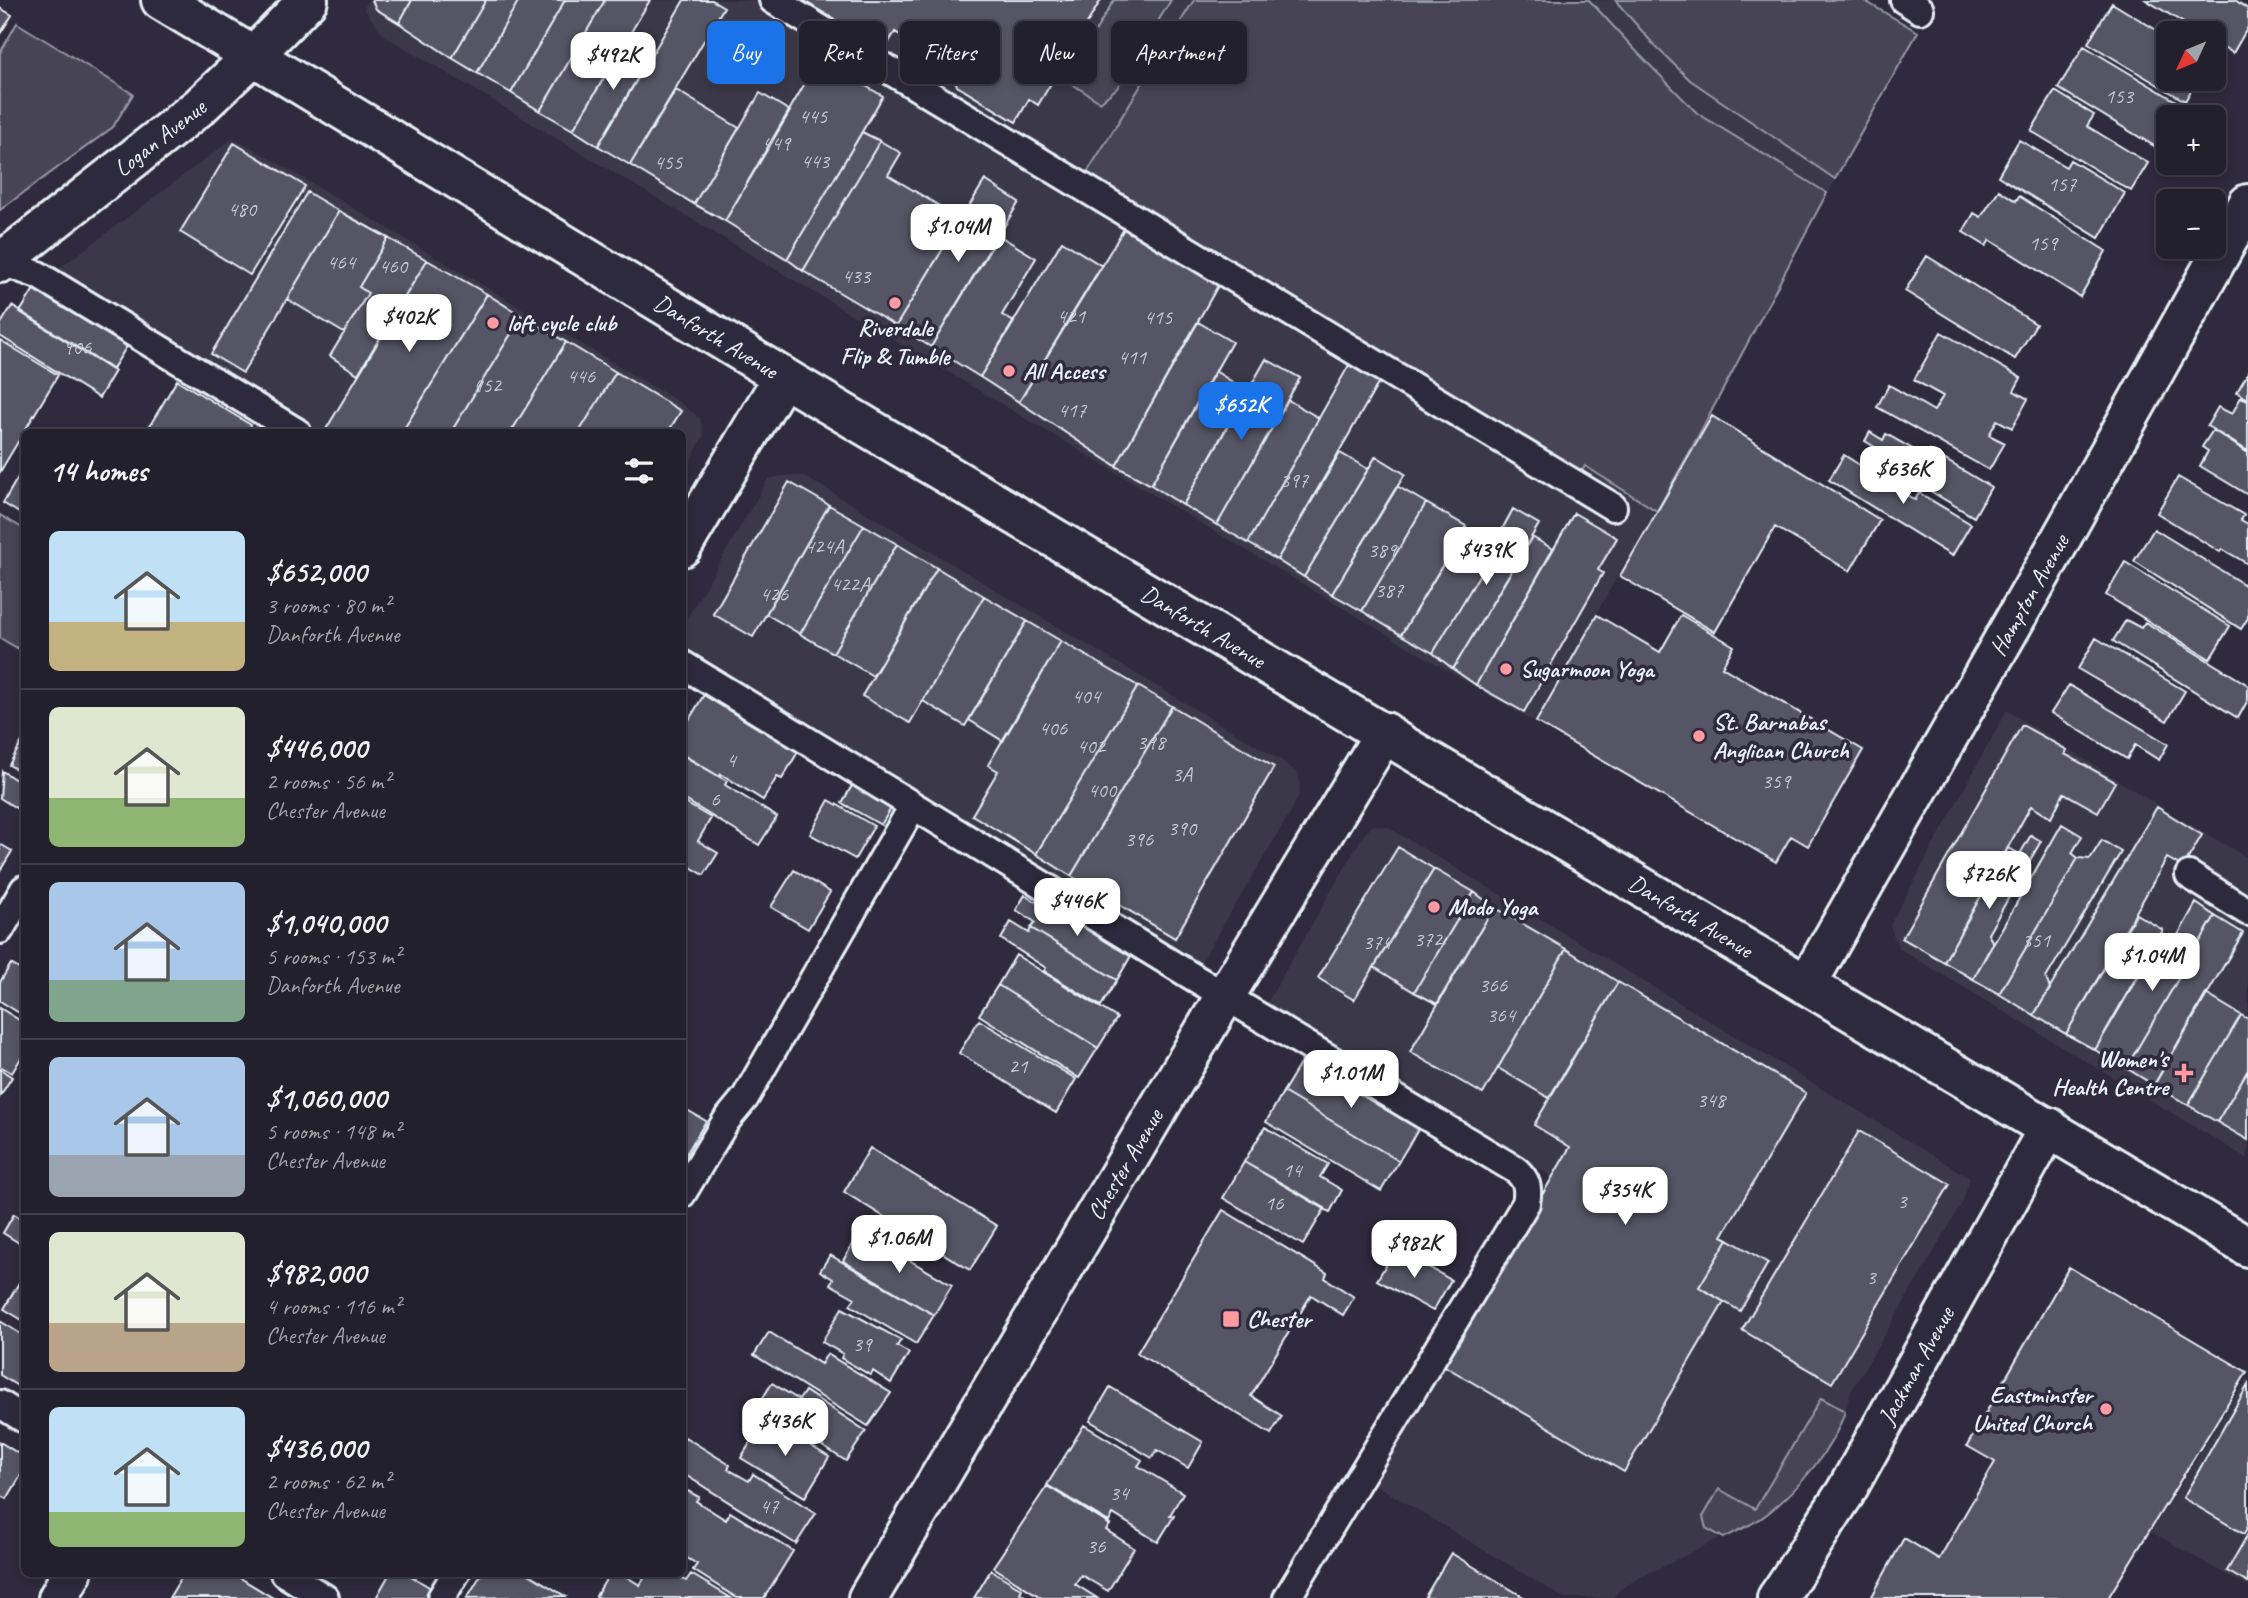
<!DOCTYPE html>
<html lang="en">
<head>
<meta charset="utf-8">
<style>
	body { margin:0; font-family:Caveat,sans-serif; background:#2b2836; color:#f1f3f6; height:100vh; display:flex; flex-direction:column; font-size:26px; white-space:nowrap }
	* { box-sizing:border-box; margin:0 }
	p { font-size:23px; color:#a3a3aa }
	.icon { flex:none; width:38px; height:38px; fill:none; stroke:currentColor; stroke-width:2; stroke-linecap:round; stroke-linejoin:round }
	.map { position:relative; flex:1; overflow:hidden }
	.drawer { position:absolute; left:21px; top:429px; width:665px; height:1148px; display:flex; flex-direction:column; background:#23202e; border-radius:10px; box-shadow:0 4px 10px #0003,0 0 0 2px #403e4a }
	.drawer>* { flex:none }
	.hud { position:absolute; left:707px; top:21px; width:665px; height:63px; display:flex; gap:14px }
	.needle { width:46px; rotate:226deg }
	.controls { position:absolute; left:2156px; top:21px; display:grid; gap:14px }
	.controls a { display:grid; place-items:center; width:70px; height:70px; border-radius:10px; background:#23202e; box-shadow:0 4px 10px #0003,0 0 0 2px #403e4a; font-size:35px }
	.price { position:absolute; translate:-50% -60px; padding:0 16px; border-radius:14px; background:#fff; color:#222; font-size:23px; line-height:46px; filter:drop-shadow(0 2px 4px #0008) }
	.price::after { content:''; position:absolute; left:50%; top:42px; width:21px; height:16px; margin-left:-10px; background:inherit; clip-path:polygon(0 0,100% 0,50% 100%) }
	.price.current { background:#1a73e8; color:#fff }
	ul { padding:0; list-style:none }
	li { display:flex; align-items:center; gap:21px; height:175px; padding:0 28px }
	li+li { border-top:2px solid #403e4a }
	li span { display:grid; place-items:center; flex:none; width:196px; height:140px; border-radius:10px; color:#555 }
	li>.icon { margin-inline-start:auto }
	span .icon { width:84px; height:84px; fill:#fffc; stroke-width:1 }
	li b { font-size:30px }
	h2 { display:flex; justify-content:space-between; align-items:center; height:84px; padding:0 28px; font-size:30px }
	.tag { padding:0 24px; border-radius:10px; background:#23202e; box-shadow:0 4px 10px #0003,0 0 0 2px #403e4a; font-size:24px; line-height:63px }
	.tag.current { background:#1a73e8; color:#fff }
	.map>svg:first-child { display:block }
	.built { fill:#3b3749 }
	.green { fill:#464455; stroke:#979aa6; stroke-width:2 }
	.building { fill:#575565; stroke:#e8f1f8; stroke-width:2 }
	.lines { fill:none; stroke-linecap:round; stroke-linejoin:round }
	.lane-casing { stroke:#e8f1f8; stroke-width:32 }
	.street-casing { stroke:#e8f1f8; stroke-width:44 }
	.primary-casing { stroke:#e8f1f8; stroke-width:44 }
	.lane { stroke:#2f2a3d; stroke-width:26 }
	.street { stroke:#2f2a3d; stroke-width:38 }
	.primary { stroke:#2f2a3d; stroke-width:38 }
	.poi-dot { fill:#ff9aa2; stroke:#2f2a3d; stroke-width:2.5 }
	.labels { text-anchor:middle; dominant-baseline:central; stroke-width:7; stroke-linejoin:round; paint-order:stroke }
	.number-label { font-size:21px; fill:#c4cad3 }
	.street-label { font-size:24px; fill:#e8f1f8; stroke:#2f2a3d }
	.poi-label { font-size:24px; font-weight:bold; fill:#e8f1f8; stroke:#2f2a3d; text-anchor:start }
</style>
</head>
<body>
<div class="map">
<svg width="2248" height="1598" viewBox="0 0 2248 1598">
	<rect width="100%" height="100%" fill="#2f2a3d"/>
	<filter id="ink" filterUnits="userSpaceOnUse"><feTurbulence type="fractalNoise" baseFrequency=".0143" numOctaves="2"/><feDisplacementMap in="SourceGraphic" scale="14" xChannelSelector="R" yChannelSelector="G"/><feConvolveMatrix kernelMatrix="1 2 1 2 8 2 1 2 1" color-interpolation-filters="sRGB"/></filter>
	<g filter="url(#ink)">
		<path class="built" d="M368,0h1495l55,32 -164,295 -43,87 -177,308 -1151,-687 -19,-26z
			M232,139l14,5 433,258 21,16 4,17 -21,41 -1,-44h-370l-263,-156z
			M781,476h22l25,14 456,272 15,13 1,17 -8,18 -93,156 -516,-311v-30l85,-146z
			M2007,710l155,98 86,50v37l-4,7 4,4v253l-350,-211 -8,-23z
			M1373,825l15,2 582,351 -8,26 -111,188 -10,33 -30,46 -45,44 -110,55 -7,2 -30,18 -6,8h-49l-192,-115 180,-306 -287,-171 99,-172z
			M2248,1376v211l-97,-55z"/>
		<path class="green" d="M1114,0h57l-54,88 -17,14 -34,-22z
			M1194,0h395l49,53 59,60 130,80c-57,106 -111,213 -170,318l-72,-45 -6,9 -496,-296z
			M1615,0h248l55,32 -83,147 -145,-99 -36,-35z
			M17,23l116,71 -20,33 -113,83v-157z
			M0,515l24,14v123l-24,-14z
			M1821,1398l24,13c-11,37 -48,80 -78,103 -12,10 -29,16 -43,24l-18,-10 -3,-11 16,-28 36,20z"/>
		<path class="building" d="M372,0h40l-13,23 -23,-14z
			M412,0h74l-34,58 -53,-35z
			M486,0h33l-42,73 -25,-15z
			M519,0h46l-54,93 -34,-20z
			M565,0h40l-65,111 -29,-18z
			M605,0h45l-77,130 -33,-19z
			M684,0h28l12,7 -94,158 -32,-19z
			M802,0h299l-63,105 -9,-6 -13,23 -59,-36 -5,-19 -57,-35 -11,18z
			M2146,0h89l13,9v18l-15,26 -19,-12v-8h-14z
			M2112,3l56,34v42h30l-13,22 -97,-58z
			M0,8l12,7 -12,19z
			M628,38l24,15 -54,93 -25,-16z
			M2084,46l97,58 -7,13h-6v21l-7,12 -103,-62z
			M819,59l64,37 -96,163 -62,-38z
			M676,90l63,38 -45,76 -64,-39z
			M2055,91l39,24 -7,11 61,37 -17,28 -100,-60z
			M760,93l30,18 -65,110 -31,-17z
			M862,132l18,9 -77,130 -16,-12z
			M2019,140l47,27 4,-7 55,33 -26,45 -101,-62z
			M880,141l21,12 -13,22 73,44 -65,107 -93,-55z
			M234,143l71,43 -55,89 -70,-43z
			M985,180l34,22 -88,145 -35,-21z
			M1999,190l17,11 3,-5 87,55 -26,46 -90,-57 -4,6 -23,-14 11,-19 7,4z
			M307,192l32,19 -96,162 -32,-19z
			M339,211l49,27 -29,49 9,6 -24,40 -57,-34z
			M1125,227l95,55 -104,184 -97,-64z
			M998,235l38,23 -34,57 12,7 -34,55 -49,-30z
			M388,238l39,22 -69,114 -28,-18 38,-63 -9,-6z
			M1062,241l40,25 -83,136 -39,-25z
			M1927,256l109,68 -21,35 -110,-68z
			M427,260l60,34 -85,138h-74l-3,-1z
			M34,289l93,57 -15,24 -92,-58z
			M487,294l35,22 -71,116h-49z
			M12,306l103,65 -16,27 -99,-62v-11z
			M522,316l44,26 -55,90h-60z
			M1198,322l34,20 -81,143 -35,-19z
			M1941,332l80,46 -7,13 14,8 -16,29 -15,-8 -8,15 16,8 -16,27 -112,-63 12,-22 45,26 9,-15 -29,-16z
			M0,340l58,35 -58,97z
			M566,342l50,30 -37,60h-68z
			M1266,359l34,19 -83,147 -34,-20z
			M1349,365l30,17 -102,178 -29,-17z
			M1215,371l32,20 -64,114 -32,-20z
			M616,372l65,39 -13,21h-89z
			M2248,373v26l-11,-7z
			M177,380l74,45 -4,7h-101z
			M2241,397l7,3v51l-41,-25 11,-19 14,7z
			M1288,400l31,18 -71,125 -31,-18z
			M1712,416l168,104 -30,51 -75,-44 -60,105 -95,-56z
			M2213,430l35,23v42l-48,-29 8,-15 -6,-4z
			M1870,432l13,8 3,-6 41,23 3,-6 61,36 -17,30 -101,-60 5,-8 -13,-8z
			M1340,453l28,16 -64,108 -27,-17z
			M1844,455l71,45 4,-7 52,31 -19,32 -123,-76z
			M1376,456l29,18 -73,120 -28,-17z
			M24,467v49l-21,-13z
			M2178,477l66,38 -3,5 7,4v40l-26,-15 -2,3 -63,-39z
			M789,482l40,23 -76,132 -40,-23z
			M1397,486l29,17 -64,108 -30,-17z
			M1426,503l40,23 -65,109 -39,-24z
			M829,505l35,20 -64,109 -34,-20z
			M1513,509l26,15 -86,145 -20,-16 54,-91 5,-14z
			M1574,513l43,25 -19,32 5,3 -79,139 -48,-27z
			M864,525l33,19 -64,109 -33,-19z
			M2154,529l94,58v31l-7,11 -107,-68z
			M1532,537l21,12 -77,136 -23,-16z
			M897,544l40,24 -64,108 -40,-23z
			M1455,544l32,18 -54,91 -32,-18z
			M2125,562l105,64 -20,33 -104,-64z
			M937,568l47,28 -74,127 -48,-27z
			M984,596l43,25 -62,105 -42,-25z
			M1597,615l63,37 21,-37 53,31 -12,21 141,83 -55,96 -17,-10 -15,26 -240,-140z
			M2126,620l15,8 4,-6 103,63v15l-10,18 -125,-77z
			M1027,621l34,20 -58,100 -34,-21z
			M2096,638l89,53 -18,30 -89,-52z
			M1061,641l77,45 -102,168 -64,-39 26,-44 -10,-6z
			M2069,685l99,59 -9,16 -24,-15 -8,14 -76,-46z
			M1138,686l34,20 -101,170 -35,-22z
			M705,693l94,57 -17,29 -5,-2 -14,23 -42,-26 -1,3 -38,-23v-33l5,2z
			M1172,706l102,61 -99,171 -104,-62z
			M2022,725l45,25 -2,4 50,28 -17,30 -34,-19 -13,25 -20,-12 -87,156 -42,-24z
			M24,738v36l-15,-9z
			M682,755l45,26 -2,4 52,32 -18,28 -77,-47z
			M2,771l22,14v28l-24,-15z
			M854,782l39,23 -12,20 -39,-22z
			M829,800l45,26 -19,33 -45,-25z
			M682,801l29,17 -13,23 20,12 -14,22 -22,-13z
			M2157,807l45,28 -19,32 -16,-9 -101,176 -32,-19z
			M2062,824l20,12 -10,17 6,5 -79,136 -26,-15z
			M2031,835l10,6 -53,93 5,9 -20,36 -29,-17 64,-114 12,6z
			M2102,840l19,12 -75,126 4,11 -16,26 -35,-21 79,-136 12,1z
			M0,844l12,7 -12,20z
			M1398,847l36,22 -80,131 -36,-22z
			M1434,869l40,23 -60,100 -40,-25z
			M794,870l36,22 -22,37 -37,-22z
			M1474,892l20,15 -57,97 -23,-12z
			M1025,895l46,28 3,-5 58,36 -15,26 -86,-52 4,-6 -19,-12z
			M2196,903l19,13 -89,152 -31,-18 53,-90 15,9 17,-31 -3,-1z
			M1494,907l72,42 -83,145 -73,-42z
			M2136,914l27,16 -68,120 -29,-16z
			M2215,916l28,17 -89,152 -28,-17z
			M1011,922l18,11 2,-5 86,52 -16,26 -57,-35 2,-3 -45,-29z
			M1566,949l52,33 -69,116 -51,-30z
			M1016,955l101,63 -19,30 -100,-63z
			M11,964l13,8v44l-24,-15v-19z
			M1618,982l188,111 -84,143 6,3 -29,48 25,15 -100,170 -181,-107 127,-218 -36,-22z
			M998,985l100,63 -19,30 -100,-63z
			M2206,994l35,21 -53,90 -34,-20z
			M0,1008l24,15v30l-12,20 -12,-7z
			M2241,1015l7,4v51l-31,52 -29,-17z
			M979,1020l97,59 -20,34 -97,-60z
			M1303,1059l116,69 -20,33 -116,-69z
			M0,1069l12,8 -12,19z
			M2248,1070v70l-31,-18z
			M1283,1092l116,69 -18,30 -115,-69z
			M682,1107l24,14 -24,40z
			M1265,1127l63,37 -8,13 22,13 -12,22 -86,-50z
			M1859,1131l91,53 -118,199 -90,-53z
			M870,1148l127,78 -27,44 -126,-78z
			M1244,1162l81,46 -22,37 -80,-47z
			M1223,1210l104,63 -2,5 29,19 -11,18 -32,-20 -60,101 31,20 -11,18 -134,-81z
			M14,1214l10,6v26l-21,-13z
			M856,1238l25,15 4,-7 67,39 -18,30 -91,-54z
			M1728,1239l40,24 -28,48 -41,-24z
			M1396,1248l55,32 -18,31 -56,-31z
			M830,1255l104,60 -18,29 -66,-39 5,-7 -25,-14 3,-5 -13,-8z
			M2069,1267l178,105 -139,226h-237l33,-60 35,21 56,-97 -28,-16z
			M24,1274v47l-20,-12z
			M842,1308l59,32 -4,6 12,7 -18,30 -18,-12 -3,4 -29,-17 2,-4 -21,-12z
			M0,1321l24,15v54l-24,-15z
			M769,1332l52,32 6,-10 64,39 -23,33 -114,-71z
			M772,1383l27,17 6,-9 61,40 -20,30 -88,-55z
			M2248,1385v141l-4,8 -61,-36z
			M1110,1387l93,55 -15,26 -31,-18 -5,8 -62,-37z
			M765,1418l64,39 -24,40 -64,-39z
			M1084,1425l58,35 -4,6 45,27 -13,22 4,1 -16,26 -45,-28 -4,8 -62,-37z
			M685,1437l45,28 -2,4 21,12 4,-7 63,39 -20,31 -114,-71v-33z
			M0,1442l24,15v13l-17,29 -7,-4z
			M1047,1486l63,39 -4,5 28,18 -26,43 -27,-16 -6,9 22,14h-55l-49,-31z
			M682,1488l17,9 -3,4 30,19 4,-8 63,39 -29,47h-27l-44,-28 4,-6 -15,-9z
			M2248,1534v49l-21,-12z
			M1451,1553l74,45h-97l-3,-1z
			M991,1570l31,19 -2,4 8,5h-54z
			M184,1573h48l41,25h-104z
			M390,1573h16l28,17 -5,8h-53z
			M482,1573h45l38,23 -98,2z
			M610,1573h10l20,12 7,-12h26l13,8 5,-7 40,24h-132l-3,-2z"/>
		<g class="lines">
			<defs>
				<path id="lane" d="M773,0l840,507
					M1904,0l16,10
					M0,261l38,14 259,157
					M682,664l516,316 318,190c11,10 13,18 10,33l-239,395
					M2189,875l59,37
					M0,930l24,-41
					M682,1194l44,-73 19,-23 168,-292
					M0,1404l24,15
					M284,1573l41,25
					M441,1598l15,-25"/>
				<g id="street">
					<path id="s1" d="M0,263l199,-156 54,-51 55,-56"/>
					<path d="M682,547l101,-170"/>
					<path id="s2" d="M1807,984l246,-431 195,-349"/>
					<path d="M58,1598l14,-25"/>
					<path id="s3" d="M868,1598l357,-602 160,-264"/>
					<path id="s4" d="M1777,1598c24,-34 44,-70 68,-105l204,-366"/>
				</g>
				<g id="primary">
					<path id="s5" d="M161,0l622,377 1465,870"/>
				</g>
			</defs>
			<use href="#lane" class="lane-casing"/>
			<use href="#street" class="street-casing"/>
			<use href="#primary" class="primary-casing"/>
			<use href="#lane" class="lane"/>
			<use href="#street" class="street"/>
			<use href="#primary" class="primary"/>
		</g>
	</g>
	<g class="poi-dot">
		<circle cx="895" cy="303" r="7"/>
		<circle cx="493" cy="323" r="7"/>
		<circle cx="1009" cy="371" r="7"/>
		<circle cx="1506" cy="669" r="7"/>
		<circle cx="1699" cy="736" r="7"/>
		<circle cx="1434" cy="907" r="7"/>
		<path d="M2180.5 1062.5h7v7h7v7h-7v7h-7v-7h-7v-7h7z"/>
		<rect x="1222" y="1310" width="18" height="18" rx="3.5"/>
		<circle cx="2106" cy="1409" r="7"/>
	</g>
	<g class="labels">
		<g class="number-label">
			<text x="2119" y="96">153</text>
			<text x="813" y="116">445</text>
			<text x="776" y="143">449</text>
			<text x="815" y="161">443</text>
			<text x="668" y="162">455</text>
			<text x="2062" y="184">157</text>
			<text x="242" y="209">480</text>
			<text x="2043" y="243">159</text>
			<text x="341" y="262">464</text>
			<text x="393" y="266">460</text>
			<text x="856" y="276">433</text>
			<text x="1071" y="316">421</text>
			<text x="1158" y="317">415</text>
			<text x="77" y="347">906</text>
			<text x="1132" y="357">411</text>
			<text x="581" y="376">446</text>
			<text x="487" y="385">452</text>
			<text x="1072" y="410">417</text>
			<text x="1294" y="480">397</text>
			<text x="824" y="546">424A</text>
			<text x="1382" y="550">389</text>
			<text x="850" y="584">422A</text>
			<text x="1389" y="590">387</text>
			<text x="774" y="594">426</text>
			<text x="1086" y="696">404</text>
			<text x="1053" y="728">406</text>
			<text x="1151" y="742">398</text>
			<text x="1091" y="746">402</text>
			<text x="731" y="760">4</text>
			<text x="1182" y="774">3A</text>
			<text x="1776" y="781">359</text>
			<text x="1102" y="790">400</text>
			<text x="715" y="799">6</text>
			<text x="1182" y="828">390</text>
			<text x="1139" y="839">396</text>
			<text x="1428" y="939">372</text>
			<text x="2036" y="940">351</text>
			<text x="1377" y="942">374</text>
			<text x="1493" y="985">366</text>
			<text x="1501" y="1015">364</text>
			<text x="1018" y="1066">21</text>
			<text x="1711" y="1100">348</text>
			<text x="1292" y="1170">14</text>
			<text x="1902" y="1201">3</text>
			<text x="1274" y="1203">16</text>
			<text x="1871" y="1277">3</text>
			<text x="862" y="1344">39</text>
			<text x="1119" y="1493">34</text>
			<text x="769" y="1506">47</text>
			<text x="1096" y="1546">36</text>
		</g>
		<g class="street-label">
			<text stroke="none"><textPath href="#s1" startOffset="203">Logan Avenue</textPath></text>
			<text stroke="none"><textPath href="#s5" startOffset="649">Danforth Avenue</textPath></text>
			<text stroke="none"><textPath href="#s2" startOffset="448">Hampton Avenue</textPath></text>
			<text stroke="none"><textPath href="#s5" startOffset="1216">Danforth Avenue</textPath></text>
			<text stroke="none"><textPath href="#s5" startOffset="1783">Danforth Avenue</textPath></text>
			<text stroke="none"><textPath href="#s3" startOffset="504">Chester Avenue</textPath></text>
			<text stroke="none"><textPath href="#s4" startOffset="271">Jackman Avenue</textPath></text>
		</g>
		<g class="poi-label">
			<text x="507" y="323">loft cycle club</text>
			<text x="895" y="328" text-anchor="middle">Riverdale<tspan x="895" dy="28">Flip &amp; Tumble</tspan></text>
			<text x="1023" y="371">All Access</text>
			<text x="1520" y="669">Sugarmoon Yoga</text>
			<text x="1713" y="722">St. Barnabas<tspan x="1713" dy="28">Anglican Church</tspan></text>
			<text x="1448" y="907">Modo Yoga</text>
			<text x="2168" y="1059" text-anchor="end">Women's<tspan x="2168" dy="28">Health Centre</tspan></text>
			<text x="1247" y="1319">Chester</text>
			<text x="2092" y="1395" text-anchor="end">Eastminster<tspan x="2092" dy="28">United Church</tspan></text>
		</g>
	</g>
</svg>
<div class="controls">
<a><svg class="needle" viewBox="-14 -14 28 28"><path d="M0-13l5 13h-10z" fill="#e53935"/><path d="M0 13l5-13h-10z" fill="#a3a3aa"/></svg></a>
<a>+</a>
<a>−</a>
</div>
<b class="price" style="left:613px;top:92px">$492K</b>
<b class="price" style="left:958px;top:264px">$1.04M</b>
<b class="price" style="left:409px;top:354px">$402K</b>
<b class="price current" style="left:1241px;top:442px">$652K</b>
<b class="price" style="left:1903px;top:506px">$636K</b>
<b class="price" style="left:1486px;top:587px">$439K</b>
<b class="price" style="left:1989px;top:911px">$726K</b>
<b class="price" style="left:1077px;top:938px">$446K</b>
<b class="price" style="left:2152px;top:993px">$1.04M</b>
<b class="price" style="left:1351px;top:1110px">$1.01M</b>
<b class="price" style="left:1625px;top:1227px">$354K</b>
<b class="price" style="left:899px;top:1275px">$1.06M</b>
<b class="price" style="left:1414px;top:1280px">$982K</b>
<b class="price" style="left:785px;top:1458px">$436K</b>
<div class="hud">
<a class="tag current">Buy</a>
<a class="tag">Rent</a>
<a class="tag">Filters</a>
<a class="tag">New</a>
<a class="tag">Apartment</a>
</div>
<section class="drawer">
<h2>14 homes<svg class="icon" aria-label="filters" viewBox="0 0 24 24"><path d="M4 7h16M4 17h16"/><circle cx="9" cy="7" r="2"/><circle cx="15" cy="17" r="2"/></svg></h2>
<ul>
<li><span style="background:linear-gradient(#bfe0f5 65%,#c2b280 0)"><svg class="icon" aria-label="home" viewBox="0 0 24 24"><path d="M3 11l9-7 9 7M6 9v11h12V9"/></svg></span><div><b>$652,000</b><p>3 rooms · 80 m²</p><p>Danforth Avenue</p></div></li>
<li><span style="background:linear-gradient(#dfe7d0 65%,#8fb573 0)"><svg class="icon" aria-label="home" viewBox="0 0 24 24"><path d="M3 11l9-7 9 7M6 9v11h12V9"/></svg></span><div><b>$446,000</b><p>2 rooms · 56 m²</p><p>Chester Avenue</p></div></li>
<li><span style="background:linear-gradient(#a9c7e8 70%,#7fa58c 0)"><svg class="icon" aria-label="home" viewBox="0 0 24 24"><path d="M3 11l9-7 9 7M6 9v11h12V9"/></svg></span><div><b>$1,040,000</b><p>5 rooms · 153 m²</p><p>Danforth Avenue</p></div></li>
<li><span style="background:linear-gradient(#a9c7e8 70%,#9aa5b1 0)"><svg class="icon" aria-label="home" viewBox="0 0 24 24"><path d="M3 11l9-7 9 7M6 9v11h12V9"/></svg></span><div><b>$1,060,000</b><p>5 rooms · 148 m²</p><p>Chester Avenue</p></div></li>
<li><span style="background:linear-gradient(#dfe7d0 65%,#b9a48a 0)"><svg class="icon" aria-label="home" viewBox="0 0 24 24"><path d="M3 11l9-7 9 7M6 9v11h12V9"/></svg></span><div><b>$982,000</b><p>4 rooms · 116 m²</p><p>Chester Avenue</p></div></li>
<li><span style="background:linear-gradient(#bfe0f5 75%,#8fb573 0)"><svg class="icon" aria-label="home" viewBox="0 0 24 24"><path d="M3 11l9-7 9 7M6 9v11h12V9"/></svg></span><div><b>$436,000</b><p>2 rooms · 62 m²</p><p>Chester Avenue</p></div></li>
</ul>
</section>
</div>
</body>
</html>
